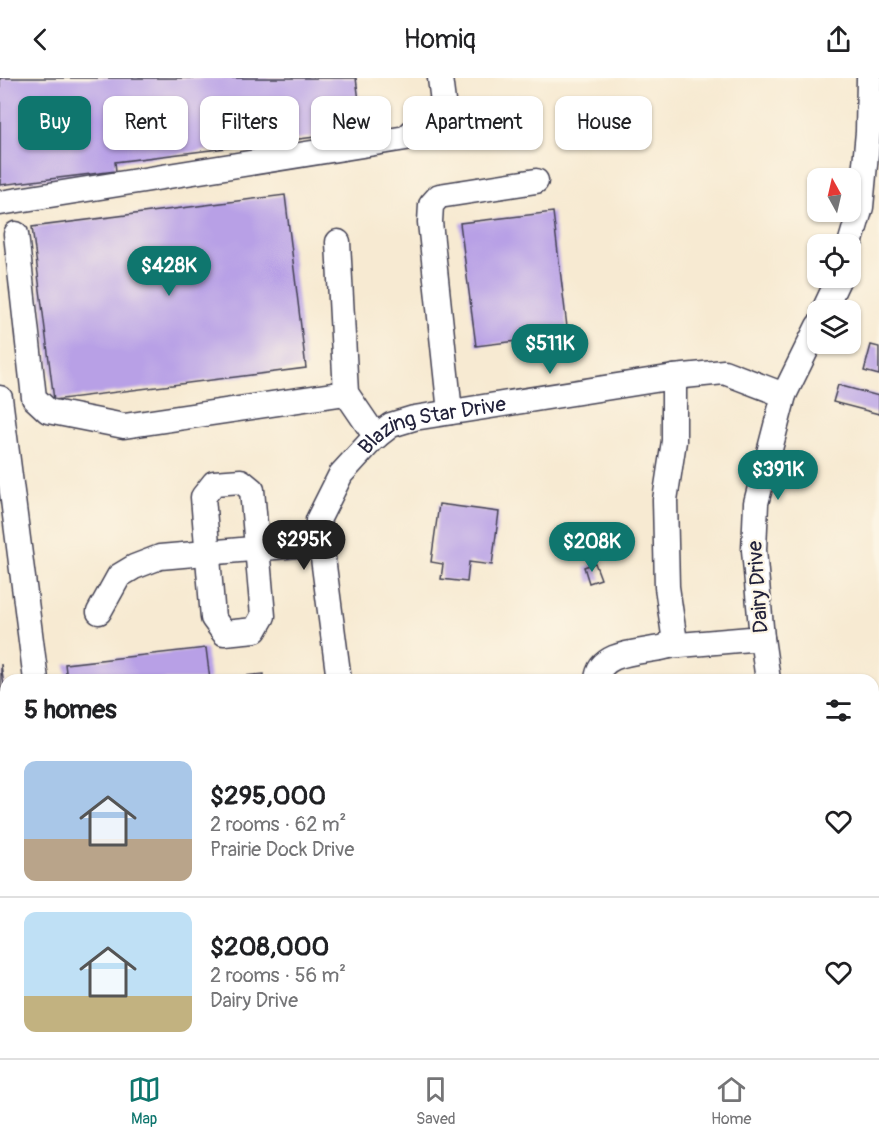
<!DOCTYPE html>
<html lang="en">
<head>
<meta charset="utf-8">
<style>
	body { margin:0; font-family:Pangolin,sans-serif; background:#f2f2f2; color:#202124; height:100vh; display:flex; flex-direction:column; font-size:22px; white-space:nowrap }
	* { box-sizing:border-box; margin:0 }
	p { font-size:20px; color:#757577 }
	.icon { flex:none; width:33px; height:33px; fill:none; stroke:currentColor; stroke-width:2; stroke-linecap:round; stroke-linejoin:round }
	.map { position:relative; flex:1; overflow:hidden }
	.sheet { position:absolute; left:0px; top:596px; width:879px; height:386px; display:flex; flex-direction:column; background:#fff; border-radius:18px 18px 0 0; box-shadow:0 2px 4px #0004 }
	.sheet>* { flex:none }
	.banner { position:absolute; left:18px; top:18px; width:843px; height:54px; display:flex; gap:12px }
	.needle { width:39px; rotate:352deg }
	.buttons { position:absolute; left:807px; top:90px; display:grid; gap:12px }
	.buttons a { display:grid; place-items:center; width:54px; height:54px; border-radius:12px; background:#fff; box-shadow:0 2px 4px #0004; font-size:30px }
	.price { position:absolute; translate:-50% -51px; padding:0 14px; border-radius:21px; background:#0f766e; color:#fff; font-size:20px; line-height:39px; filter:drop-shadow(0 2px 3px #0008) }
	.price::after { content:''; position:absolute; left:50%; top:36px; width:18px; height:14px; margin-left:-9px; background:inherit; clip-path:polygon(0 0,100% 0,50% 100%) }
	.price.current { background:#222; color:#fff }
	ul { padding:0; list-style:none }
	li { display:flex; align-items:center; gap:18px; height:150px; padding:0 24px }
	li+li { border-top:2px solid #e0e0e0 }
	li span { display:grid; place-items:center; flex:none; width:168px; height:120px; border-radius:12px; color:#555 }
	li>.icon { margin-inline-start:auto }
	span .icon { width:72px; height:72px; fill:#fffc; stroke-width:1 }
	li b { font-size:26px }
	h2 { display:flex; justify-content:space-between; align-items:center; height:72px; padding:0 24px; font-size:26px }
	.pill { padding:0 21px; border-radius:12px; background:#fff; box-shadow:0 2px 4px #0004; font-size:21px; line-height:54px }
	.pill.current { background:#0f766e; color:#fff }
	header { display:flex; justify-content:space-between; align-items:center; height:78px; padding:0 24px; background:#fff; font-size:27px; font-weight:600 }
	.tabs { display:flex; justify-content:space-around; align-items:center; height:84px; border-top:2px solid #e0e0e0; background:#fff; font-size:16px; color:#757577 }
	.tabs a { display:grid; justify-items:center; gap:3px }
	.tabs .current { color:#0f766e }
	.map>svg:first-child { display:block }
	.building { fill:#b8a0e6 }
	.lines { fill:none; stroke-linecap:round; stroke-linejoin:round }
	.minor-casing { stroke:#424052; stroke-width:27 }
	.minor { stroke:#fff; stroke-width:24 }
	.labels { text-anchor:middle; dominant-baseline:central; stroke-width:4.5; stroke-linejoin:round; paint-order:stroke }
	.street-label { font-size:21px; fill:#22223b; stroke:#fcf5e5 }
</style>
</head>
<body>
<header><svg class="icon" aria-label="back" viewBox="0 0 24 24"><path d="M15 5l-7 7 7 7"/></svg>Homiq<svg class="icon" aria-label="share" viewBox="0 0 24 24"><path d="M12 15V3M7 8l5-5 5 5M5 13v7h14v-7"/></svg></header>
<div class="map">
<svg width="879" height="980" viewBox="0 0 879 980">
	<rect width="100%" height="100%" fill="#fcf5e5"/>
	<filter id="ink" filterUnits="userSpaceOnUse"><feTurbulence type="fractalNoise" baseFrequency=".0167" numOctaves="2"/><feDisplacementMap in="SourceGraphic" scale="12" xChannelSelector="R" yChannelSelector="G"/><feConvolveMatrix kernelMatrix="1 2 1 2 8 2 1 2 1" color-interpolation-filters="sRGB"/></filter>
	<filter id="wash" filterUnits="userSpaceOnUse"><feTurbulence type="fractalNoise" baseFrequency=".008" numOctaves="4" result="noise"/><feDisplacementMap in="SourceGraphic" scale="24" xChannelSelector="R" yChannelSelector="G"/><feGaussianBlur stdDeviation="1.35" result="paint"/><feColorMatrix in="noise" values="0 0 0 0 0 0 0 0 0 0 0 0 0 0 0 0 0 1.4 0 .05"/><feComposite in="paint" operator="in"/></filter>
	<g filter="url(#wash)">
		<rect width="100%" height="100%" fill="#f7ead2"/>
		<g id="blocks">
			<path class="building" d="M0,0h356l7,53 -248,31 1,9 -116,14z
				M285,117l21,173 -252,32 -22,-173z
				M553,134l15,123 -92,11 -16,-123z
				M871,267l8,2v28l-15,-4z
				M838,307l41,11v18l-46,-12z
				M439,426l60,8 -7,53 -23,-3 -2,20 -26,-3 2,-15 -12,-2z
				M595,485l6,16 -12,4 -5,-16z
				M206,570l4,32h-143l-2,-16z
				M1,586l5,37v228l-6,1z
				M264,596v6h-38v-2z
				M879,628v188l-5,1 -1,-188z"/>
		</g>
	</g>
	<g filter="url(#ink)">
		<use href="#blocks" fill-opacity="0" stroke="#424052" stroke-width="1.5"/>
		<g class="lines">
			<defs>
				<g id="minor">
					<path d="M0,125l406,-65 37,-36 -3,-24"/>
					<path d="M16,156l18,164 14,13 76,15 222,-33"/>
					<path d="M338,164l8,151 30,44"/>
					<path d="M850,166l11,-37 7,-75 1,-54"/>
					<path d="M824,232l15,-32"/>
					<path d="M0,320l36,282"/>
					<path d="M450,334l-20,-190 1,-17 8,-9 97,-15"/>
					<path d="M241,403l11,9 11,126 -8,14 -31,3 -11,-15 -10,-121 11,-14z"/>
					<path d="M99,534l20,-36 15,-9 26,-10 161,-14"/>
					<path d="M668,568l94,-8"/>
					<path id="s1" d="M339,602l-21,-160 23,-46 32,-35 18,-14 23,-7 260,-41 50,-5 60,23"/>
					<path d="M597,602c2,-31 49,-27 72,-34l5,-11 -7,-48 -2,-87 9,-59v-64"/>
					<path d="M768,602l-6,-42 -8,-88 2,-47 28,-108 34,-69"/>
					<path d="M0,916l6,-1"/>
					<path d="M85,975v5l36,-5"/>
					<path d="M222,975l8,5"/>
					<path d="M430,975l1,5"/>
					<path d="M811,975v5"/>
				</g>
			</defs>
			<use href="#minor" class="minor-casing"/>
			<use href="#minor" class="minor"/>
		</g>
	</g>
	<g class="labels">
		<g class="street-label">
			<text stroke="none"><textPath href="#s1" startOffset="322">Blazing Star Drive</textPath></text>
			<text transform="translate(758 509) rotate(-94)">Dairy Drive</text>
		</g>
	</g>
</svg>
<div class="buttons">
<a><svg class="needle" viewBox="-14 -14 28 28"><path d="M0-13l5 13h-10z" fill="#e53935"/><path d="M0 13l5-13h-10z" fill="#757577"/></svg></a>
<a><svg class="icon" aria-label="locate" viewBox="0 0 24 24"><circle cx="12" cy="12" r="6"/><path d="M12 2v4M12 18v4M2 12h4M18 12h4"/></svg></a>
<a><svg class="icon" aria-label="layers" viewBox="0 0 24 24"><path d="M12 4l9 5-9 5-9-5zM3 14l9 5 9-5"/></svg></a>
</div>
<b class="price" style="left:169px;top:219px">$428K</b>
<b class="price" style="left:550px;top:297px">$511K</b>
<b class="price" style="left:778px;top:423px">$391K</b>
<b class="price current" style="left:304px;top:493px">$295K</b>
<b class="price" style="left:592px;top:495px">$208K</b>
<div class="banner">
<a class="pill current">Buy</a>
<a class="pill">Rent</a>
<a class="pill">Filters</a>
<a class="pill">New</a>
<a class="pill">Apartment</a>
<a class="pill">House</a>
</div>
<section class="sheet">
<h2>5 homes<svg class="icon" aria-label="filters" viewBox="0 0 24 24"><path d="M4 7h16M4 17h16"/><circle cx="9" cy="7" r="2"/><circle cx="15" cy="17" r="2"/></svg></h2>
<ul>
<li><span style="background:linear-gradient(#a9c7e8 65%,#b9a48a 0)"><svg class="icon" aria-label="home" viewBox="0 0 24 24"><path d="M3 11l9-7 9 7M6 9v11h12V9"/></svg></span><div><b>$295,000</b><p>2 rooms · 62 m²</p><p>Prairie Dock Drive</p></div><svg class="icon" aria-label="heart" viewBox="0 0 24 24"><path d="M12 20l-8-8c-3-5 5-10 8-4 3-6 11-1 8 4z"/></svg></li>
<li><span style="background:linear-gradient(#bfe0f5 70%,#c2b280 0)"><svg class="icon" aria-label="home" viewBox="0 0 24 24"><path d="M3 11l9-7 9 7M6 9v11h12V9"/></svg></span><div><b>$208,000</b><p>2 rooms · 56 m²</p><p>Dairy Drive</p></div><svg class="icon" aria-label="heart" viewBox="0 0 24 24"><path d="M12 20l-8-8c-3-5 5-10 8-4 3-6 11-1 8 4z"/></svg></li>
</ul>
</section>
</div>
<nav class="tabs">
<a class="current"><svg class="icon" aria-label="map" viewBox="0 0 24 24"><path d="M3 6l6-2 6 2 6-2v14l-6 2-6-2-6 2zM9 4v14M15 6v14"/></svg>Map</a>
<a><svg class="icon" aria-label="saved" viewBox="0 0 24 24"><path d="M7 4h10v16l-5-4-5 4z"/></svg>Saved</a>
<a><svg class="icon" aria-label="home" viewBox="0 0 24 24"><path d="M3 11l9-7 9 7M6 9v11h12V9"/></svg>Home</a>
</nav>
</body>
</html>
